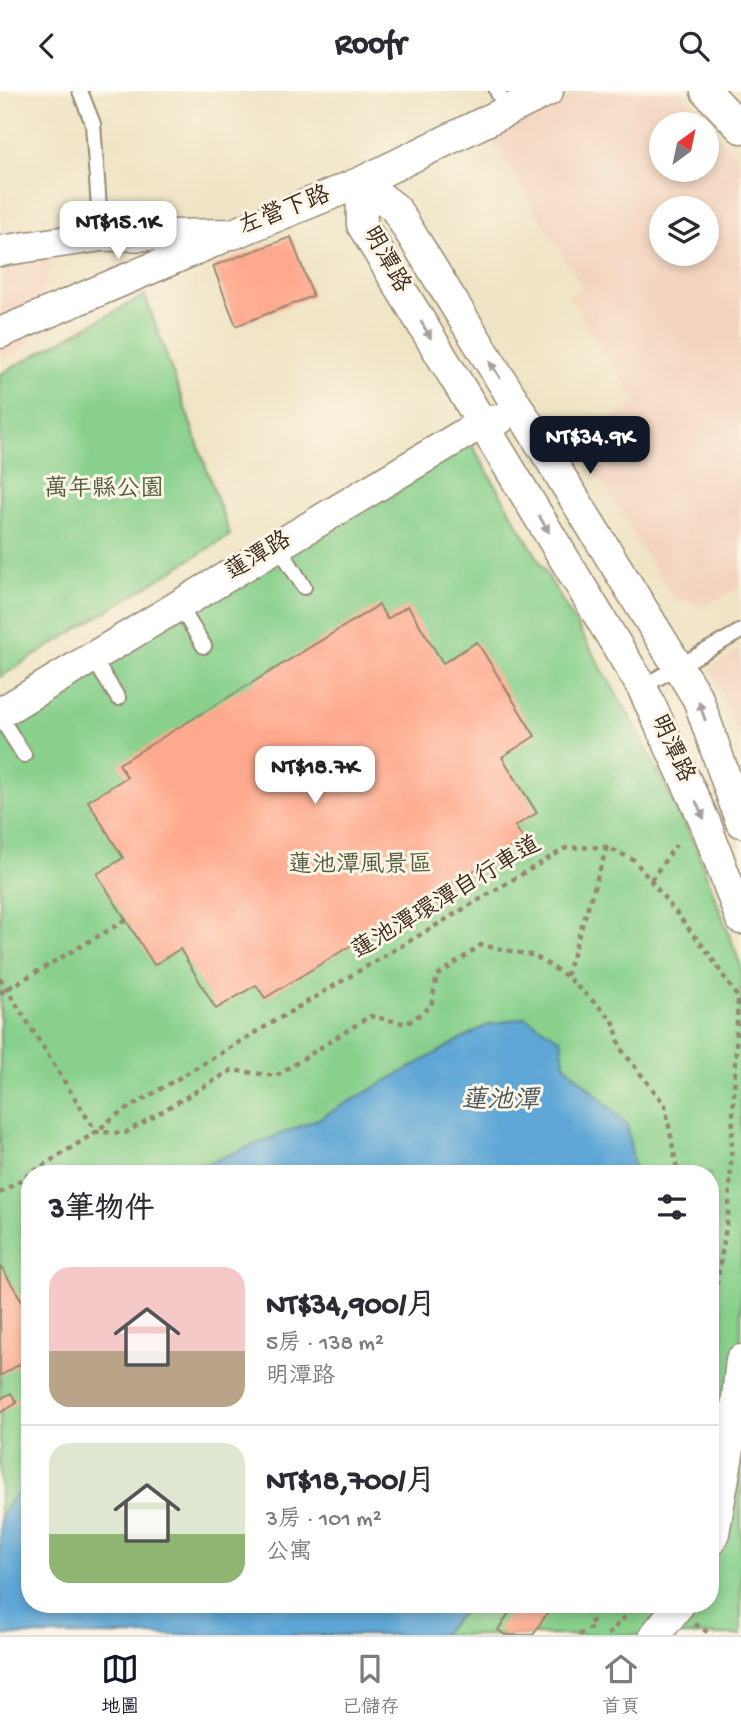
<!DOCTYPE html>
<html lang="zh-TW">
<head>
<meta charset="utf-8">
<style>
	body { margin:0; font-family:"Gochi Hand","LXGW WenKai TC",sans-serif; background:#f7f7f7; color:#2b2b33; height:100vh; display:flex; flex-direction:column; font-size:26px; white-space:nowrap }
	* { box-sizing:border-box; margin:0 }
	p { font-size:23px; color:#7c7c81 }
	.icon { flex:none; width:38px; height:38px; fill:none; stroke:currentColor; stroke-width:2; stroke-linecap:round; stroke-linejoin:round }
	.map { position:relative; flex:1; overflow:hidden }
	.drawer { position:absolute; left:21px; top:1074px; width:698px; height:448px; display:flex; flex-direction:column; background:#fff; border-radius:28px; box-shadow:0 4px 10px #0003 }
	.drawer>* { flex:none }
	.needle { width:46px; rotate:33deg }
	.controls { position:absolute; left:649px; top:21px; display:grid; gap:14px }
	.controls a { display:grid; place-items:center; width:70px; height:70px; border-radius:50%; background:#fff; box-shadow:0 4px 10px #0003; font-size:35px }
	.price { position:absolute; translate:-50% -60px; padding:0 16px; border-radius:14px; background:#fff; color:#222; font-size:23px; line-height:46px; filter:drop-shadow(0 2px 4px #0008) }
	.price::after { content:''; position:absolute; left:50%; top:42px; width:21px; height:16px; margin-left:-10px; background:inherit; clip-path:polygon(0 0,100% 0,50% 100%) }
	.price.on { background:#111827; color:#fff }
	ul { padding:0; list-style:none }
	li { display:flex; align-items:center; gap:21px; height:175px; padding:0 28px }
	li+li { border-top:2px solid #e1e1e2 }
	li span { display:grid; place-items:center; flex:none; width:196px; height:140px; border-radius:21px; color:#555 }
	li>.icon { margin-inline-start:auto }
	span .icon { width:84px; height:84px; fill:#fffc; stroke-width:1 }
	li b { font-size:30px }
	h2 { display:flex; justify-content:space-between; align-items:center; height:84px; padding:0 28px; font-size:30px }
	header { display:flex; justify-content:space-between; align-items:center; height:91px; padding:0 28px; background:#fff; font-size:32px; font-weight:700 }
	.tab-bar { display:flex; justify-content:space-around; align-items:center; height:98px; border-top:2px solid #e1e1e2; background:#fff; font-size:19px; color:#7c7c81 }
	.tab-bar a { display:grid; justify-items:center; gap:4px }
	.tab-bar .on { color:#111827 }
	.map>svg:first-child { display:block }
	.built { fill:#f3d4bf; fill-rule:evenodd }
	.green { fill:#88d08c; stroke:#627d55; stroke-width:2; fill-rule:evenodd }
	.water { fill:#5fa7d6; stroke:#4d687a; stroke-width:2 }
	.building { fill:#fea98d }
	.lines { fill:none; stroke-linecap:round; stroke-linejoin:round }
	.service-casing { stroke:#958772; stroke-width:18 }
	.minor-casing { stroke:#958772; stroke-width:33 }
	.path { stroke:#958772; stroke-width:4.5; stroke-dasharray:5 5; stroke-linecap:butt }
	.service { stroke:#fff; stroke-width:14 }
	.minor { stroke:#fff; stroke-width:30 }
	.oneway { fill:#a79f9a }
	.labels { text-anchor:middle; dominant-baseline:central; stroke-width:6; stroke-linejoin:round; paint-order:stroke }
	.street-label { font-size:24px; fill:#3b2a1e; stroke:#fcf5e5 }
	.park-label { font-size:24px; fill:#525c3f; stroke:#fcf5e5 }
	.water-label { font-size:26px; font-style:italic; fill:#48565e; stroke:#fcf5e5 }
</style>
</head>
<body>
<header><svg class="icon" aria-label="back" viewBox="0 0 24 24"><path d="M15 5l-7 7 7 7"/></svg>Roofr<svg class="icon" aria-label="search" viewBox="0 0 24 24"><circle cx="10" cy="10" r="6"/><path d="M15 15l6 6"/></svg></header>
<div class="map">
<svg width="741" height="1544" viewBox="0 0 741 1544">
	<rect width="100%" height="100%" fill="#fcf5e5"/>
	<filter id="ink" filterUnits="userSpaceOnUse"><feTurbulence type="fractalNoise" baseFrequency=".0143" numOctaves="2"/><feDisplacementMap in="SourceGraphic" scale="14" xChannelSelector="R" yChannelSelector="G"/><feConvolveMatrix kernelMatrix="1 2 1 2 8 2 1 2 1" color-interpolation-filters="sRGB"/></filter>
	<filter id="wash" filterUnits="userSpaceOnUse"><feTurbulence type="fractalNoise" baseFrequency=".00686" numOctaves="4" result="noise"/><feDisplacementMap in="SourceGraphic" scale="28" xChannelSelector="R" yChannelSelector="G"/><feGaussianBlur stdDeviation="1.57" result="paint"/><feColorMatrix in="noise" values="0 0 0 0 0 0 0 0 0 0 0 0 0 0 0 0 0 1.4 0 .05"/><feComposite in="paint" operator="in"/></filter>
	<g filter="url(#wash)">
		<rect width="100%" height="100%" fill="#efe4c5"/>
		<path class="built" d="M581,0h98l62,71v425l-36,19 -30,-4 -99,-161 62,-38 -70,-107 14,-9 -92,-149zM707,33v46h-45v-46zM707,117v46h-45v-46z
			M52,166l-23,88 -29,16v-96z
			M741,559v90l-31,-72z"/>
		<path class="green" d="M145,204l85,240 -230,142v-303z
			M469,349l165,284 62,123 45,119v669h-741v-913zM30,1083h680v431h-680z"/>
		<path class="water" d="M525,926l36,22 3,25 63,60 8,50h-453l136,-55 167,-93z
			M30,1395v119h440l-29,30h-441v-117l11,-19z"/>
		<g id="blocks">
			<path class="building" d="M291,146l22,59 -77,30 -23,-60z
				M379,514l8,14 21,-13 35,57 34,-21 58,94 -33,21 35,56 -22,13 9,14 -259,158 -9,-13 -40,24 -36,-60 -26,16 -28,-45 -29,-46 26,-16 -35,-57 39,-24 -8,-13z
				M0,1174l30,49v44l-30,18z
				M11,1302l6,10 -17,10v-14z
				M514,1514h38l-19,30h-28l-7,-5z"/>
		</g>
	</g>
	<g filter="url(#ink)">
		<use href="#blocks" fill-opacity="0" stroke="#958772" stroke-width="2"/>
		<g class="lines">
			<defs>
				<path id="service" d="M80,0l13,33 8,112
					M497,0l10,20
					M278,454l26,42
					M179,514l25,41
					M92,566l26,41
					M642,596l99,-56
					M0,626l24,38"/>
				<path id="minor" d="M706,0l35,37
					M361,91l1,43 280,462 63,135 36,97
					M361,91l34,26 303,491 43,123
					M0,160l101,-15 132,-2 128,-52 187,-91
					M0,242l220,-94
					M0,622l482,-290 18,-4
					M710,1451l4,-9 21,-118 6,-55
					M655,1544l24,-30"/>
			</defs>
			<use href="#service" class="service-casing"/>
			<use href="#minor" class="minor-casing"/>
			<path class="path" d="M607,756l-41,129 47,44 8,29 44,56 13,69
				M651,789l25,-35
				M0,887l96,154 29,1 107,-63 44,6 94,-60 37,8 24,-18 6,-30 44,-31 54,11 31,20
				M0,902l126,-73
				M0,1102l96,-61 19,-16 451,-268 41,-1 27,13 75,94 29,44 -9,211 -19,117
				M695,1533l17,11
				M579,1544l15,-9 -9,-19 3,-2
				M608,1544l27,-30"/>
			<use href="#service" class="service"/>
			<use href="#minor" class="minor"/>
		</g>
		<defs><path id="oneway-solid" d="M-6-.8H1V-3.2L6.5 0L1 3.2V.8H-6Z" transform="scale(1.75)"/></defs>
		<g class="oneway">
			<use href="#oneway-solid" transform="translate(426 239) rotate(59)"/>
			<use href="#oneway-solid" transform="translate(495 279) rotate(-122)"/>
			<use href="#oneway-solid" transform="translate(544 433) rotate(59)"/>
			<use href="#oneway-solid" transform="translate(702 620) rotate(-109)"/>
			<use href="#oneway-solid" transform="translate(700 719) rotate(65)"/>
		</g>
	</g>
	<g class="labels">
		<g class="street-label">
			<text transform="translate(285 121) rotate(-21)">左營下路</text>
			<text transform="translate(385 169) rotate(61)">明潭路</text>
			<text transform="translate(259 466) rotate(-31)">蓮潭路</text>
			<text transform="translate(671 658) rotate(65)">明潭路</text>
			<text transform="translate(447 808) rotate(-31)">蓮池潭環潭自行車道</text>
		</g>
		<g class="park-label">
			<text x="104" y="399">萬年縣公園</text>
			<text x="360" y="775">蓮池潭風景區</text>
		</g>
		<g class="water-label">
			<text x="500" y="1011">蓮池潭</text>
		</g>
	</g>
</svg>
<div class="controls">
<a><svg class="needle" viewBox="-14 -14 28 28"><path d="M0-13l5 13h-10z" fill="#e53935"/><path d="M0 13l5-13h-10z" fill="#7c7c81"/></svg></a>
<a><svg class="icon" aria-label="layers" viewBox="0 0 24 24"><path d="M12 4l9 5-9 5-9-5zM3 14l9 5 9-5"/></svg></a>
</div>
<b class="price" style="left:118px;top:170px">NT$15.1K</b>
<b class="price on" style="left:590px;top:385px">NT$34.9K</b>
<b class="price" style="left:315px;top:715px">NT$18.7K</b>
<section class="drawer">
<h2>3筆物件<svg class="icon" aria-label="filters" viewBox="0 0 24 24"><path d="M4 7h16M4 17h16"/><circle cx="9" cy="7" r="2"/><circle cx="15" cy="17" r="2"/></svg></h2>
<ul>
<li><span style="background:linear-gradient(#f6c9c9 60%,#b9a48a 0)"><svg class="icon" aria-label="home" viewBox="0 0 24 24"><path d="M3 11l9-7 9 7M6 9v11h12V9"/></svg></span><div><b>NT$34,900/月</b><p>5房 · 138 m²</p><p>明潭路</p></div></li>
<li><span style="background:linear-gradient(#dfe7d0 65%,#8fb573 0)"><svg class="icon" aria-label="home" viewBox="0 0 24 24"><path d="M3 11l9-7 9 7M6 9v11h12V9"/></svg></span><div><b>NT$18,700/月</b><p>3房 · 101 m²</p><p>公寓</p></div></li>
</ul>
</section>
</div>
<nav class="tab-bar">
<a class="on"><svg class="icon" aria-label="map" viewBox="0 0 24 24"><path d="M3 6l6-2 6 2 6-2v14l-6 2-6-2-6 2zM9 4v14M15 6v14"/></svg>地圖</a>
<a><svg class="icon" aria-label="saved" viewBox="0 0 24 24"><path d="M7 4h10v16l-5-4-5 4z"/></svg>已儲存</a>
<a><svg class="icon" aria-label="home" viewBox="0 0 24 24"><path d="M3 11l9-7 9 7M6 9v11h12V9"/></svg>首頁</a>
</nav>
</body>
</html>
